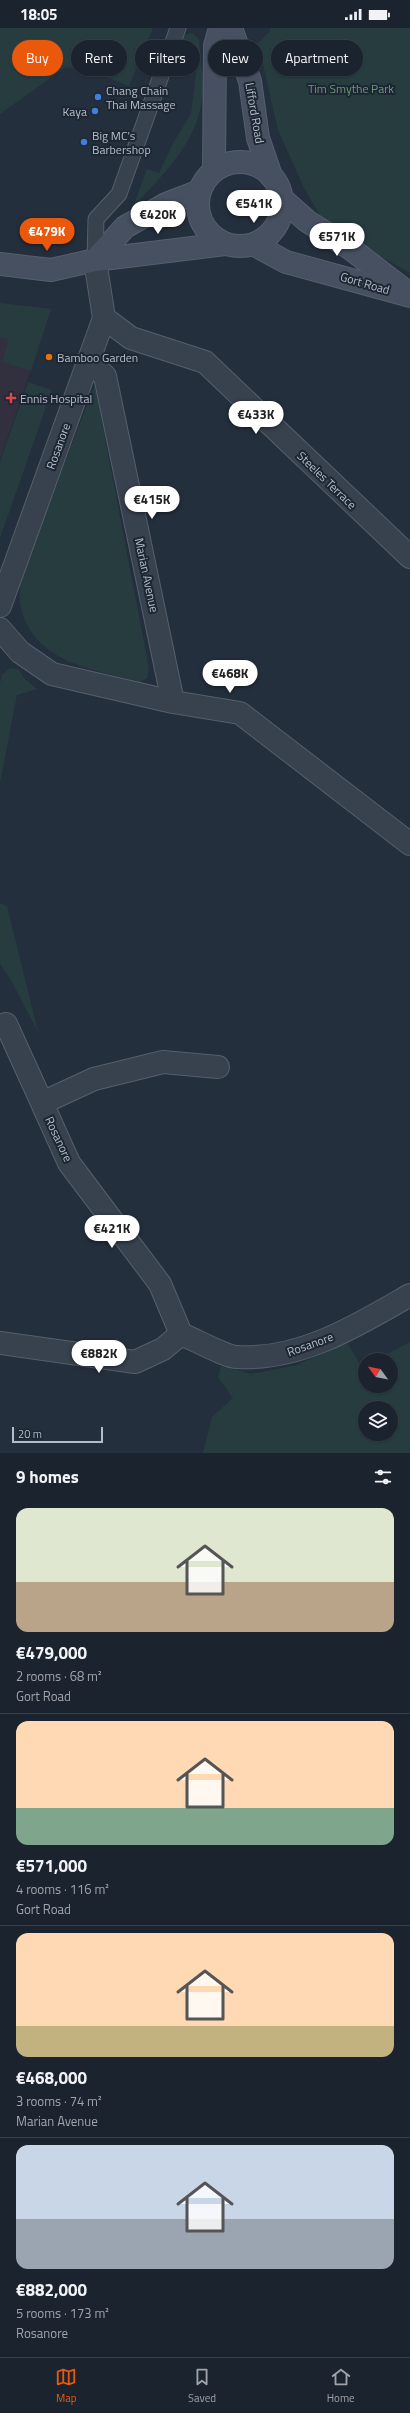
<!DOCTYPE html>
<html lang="en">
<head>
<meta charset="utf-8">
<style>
	body { margin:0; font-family:"Titillium Web",sans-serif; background:#242b36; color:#f1f3f6; height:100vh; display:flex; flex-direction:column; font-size:15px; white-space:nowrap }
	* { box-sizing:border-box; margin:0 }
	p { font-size:13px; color:#a0a4aa }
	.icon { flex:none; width:22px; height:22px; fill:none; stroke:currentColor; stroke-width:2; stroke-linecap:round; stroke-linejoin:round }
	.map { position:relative; height:1425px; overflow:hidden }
	.drawer { display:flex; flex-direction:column; background:#1b232e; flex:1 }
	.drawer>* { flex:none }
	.top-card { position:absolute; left:12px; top:12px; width:386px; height:36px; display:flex; gap:8px }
	.needle { width:26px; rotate:302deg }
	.controls { position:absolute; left:358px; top:1325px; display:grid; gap:8px }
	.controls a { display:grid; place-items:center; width:40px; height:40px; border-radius:50%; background:#1b232e; box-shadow:0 1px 3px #0004,0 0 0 1px #39404a; font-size:20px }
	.scale { position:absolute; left:12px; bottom:10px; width:91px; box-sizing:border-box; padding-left:4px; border:2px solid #b4bcc9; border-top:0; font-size:11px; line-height:14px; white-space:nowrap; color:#b4bcc9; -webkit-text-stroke:3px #1d2633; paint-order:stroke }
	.price { position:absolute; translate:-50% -34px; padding:0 9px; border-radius:14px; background:#fff; color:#222; font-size:13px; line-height:26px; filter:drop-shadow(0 1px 2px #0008) }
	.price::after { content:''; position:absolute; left:50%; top:24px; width:12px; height:9px; margin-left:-6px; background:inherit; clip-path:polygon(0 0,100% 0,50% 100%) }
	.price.current { background:#ea580c; color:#fff }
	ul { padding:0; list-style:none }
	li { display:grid; align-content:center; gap:8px; height:212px; padding:0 16px }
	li+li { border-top:1px solid #39404a }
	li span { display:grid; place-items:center; height:124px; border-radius:12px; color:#555 }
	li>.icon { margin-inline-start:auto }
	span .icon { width:72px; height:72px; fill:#fffc; stroke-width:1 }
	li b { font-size:17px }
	h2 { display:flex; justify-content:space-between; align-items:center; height:48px; padding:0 16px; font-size:17px }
	.tag { padding:0 14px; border-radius:18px; background:#1b232e; box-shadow:0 1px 3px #0004,0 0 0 1px #39404a; font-size:14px; line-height:36px }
	.tag.current { background:#ea580c; color:#fff }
	.status { display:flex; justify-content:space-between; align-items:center; height:28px; padding:0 20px; background:#1b232e; direction:ltr }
	.status svg { height:11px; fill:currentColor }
	.dock { display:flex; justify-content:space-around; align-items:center; height:56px; border-top:1px solid #39404a; background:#1b232e; font-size:11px; color:#a0a4aa }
	.dock a { display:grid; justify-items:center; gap:2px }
	.dock .current { color:#ea580c }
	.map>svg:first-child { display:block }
	.medical { fill:#32303f }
	.green { fill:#263c3f; fill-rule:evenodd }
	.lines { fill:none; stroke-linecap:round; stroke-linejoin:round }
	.lane-casing { stroke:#565f6c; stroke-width:17 }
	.street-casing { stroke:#565f6c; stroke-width:24 }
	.secondary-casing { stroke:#565f6c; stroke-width:24 }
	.lane { stroke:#38414e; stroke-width:15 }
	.street { stroke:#38414e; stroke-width:22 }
	.secondary { stroke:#465061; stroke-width:22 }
	.shop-dot { fill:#3f7fe0; stroke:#1d2633; stroke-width:1.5 }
	.food-dot { fill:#e8710a; stroke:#1d2633; stroke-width:1.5 }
	.health-dot { fill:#e0444e; stroke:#1d2633; stroke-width:1.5 }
	.labels { text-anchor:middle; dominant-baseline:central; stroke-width:4; stroke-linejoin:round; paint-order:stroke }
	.park-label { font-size:12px; fill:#6b9a76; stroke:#1d2633 }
	.poi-label { font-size:12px; fill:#b4bcc9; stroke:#1d2633; text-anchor:start }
	.street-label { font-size:12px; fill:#b4bcc9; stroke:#1d2633 }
</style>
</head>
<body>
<div class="status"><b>18:05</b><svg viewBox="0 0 49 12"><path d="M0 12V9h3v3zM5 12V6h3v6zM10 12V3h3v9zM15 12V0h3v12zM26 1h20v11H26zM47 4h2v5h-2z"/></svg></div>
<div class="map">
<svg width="410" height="1425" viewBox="0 0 410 1425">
	<rect width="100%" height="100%" fill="#242f3e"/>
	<path class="medical" d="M0,275l51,6 -51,151z"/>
	<path class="green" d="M0,0h153l-24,58 -20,-8 -43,-11 -66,47z
		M270,0h140v245l-69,-39 -21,-19 -16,-27 -26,-58 -20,-87 12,-12z
		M192,5l7,6c1,19 6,42 3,61 -6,44 -40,76 -69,107l14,-38 12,4 14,-30 18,-29 6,-50 -20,-8 7,-21z
		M0,275l51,6 -20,62 -29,-9 7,-23 -9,-2z
		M28,354l24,8 -52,148v-76z
		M95,357l54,284 -2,9 -7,4c-46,-13 -105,-18 -119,-74 -2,-9 -1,-21 -1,-31z
		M10,640l8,1 6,9 13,11 -20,6 -17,88v-100l2,-8z
		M0,875l7,3 31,126 -27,-52 -11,-16z
		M347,1314l14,24 4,-1v21h26v-26h-16l35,-18v111h-207l9,-36 21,-19 -15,-21 3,-11 30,8 46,-9zM365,1380h26v26h-26z"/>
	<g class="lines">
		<defs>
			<path id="lane" d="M95,232l1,-41 23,-25 59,-166"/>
			<path id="street" d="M104,290l27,20 74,24 205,195
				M89,334l16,14 68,326
				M0,578l104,-288 -9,-58
				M0,601l20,23 32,22 121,28 67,11 170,131
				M6,996l36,79
				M218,1039l-55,-5 -69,17 -52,24 27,60 91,121 21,50c13,5 45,23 56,23 63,4 121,-32 173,-62
				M0,1315l135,19 28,-13 18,-15"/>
			<path id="secondary" d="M231,0l19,53 8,57 13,38
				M198 176a42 42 0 1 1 84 0a42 42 0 1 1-84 0Z
				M214,143l1,-125 5,-18
				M281,170l26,23 44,28 52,40
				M253,216l33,18 124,34
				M95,232l30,-33 41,-23 34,-13
				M0,236l51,6 44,-10 130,-16"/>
		</defs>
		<use href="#lane" class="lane-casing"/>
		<use href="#street" class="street-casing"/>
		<use href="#secondary" class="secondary-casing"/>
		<use href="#lane" class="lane"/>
		<use href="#street" class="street"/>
		<use href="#secondary" class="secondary"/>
	</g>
	<g class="shop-dot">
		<circle cx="98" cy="69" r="4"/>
		<circle cx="95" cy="83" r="4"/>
		<circle cx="84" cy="114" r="4"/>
	</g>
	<circle class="food-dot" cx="49" cy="329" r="4"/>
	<path class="health-dot" d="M9 364h4v4h4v4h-4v4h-4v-4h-4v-4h4z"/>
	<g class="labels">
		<g class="park-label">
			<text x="351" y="60">Tim Smythe Park</text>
		</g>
		<g class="poi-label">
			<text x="106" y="62">Chang Chain<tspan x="106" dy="14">Thai Massage</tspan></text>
			<text x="87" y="83" text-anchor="end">Kaya</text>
			<text x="92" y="107">Big MC's<tspan x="92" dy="14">Barbershop</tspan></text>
			<text x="57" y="329">Bamboo Garden</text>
			<text x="20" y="370">Ennis Hospital</text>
		</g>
		<g class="street-label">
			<text transform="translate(255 85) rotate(80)">Lifford Road</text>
			<text transform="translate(365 255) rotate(16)">Gort Road</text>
			<text transform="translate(58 418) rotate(-70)">Rosanore</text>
			<text transform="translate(327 452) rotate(44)">Steeles Terrace</text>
			<text transform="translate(147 547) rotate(78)">Marian Avenue</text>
			<text transform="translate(59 1111) rotate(65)">Rosanore</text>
			<text transform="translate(310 1316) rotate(-20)">Rosanore</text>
		</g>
	</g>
</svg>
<div class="controls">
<a><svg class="needle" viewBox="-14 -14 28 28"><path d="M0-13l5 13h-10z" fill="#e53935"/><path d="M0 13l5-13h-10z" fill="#a0a4aa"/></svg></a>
<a><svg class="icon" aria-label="layers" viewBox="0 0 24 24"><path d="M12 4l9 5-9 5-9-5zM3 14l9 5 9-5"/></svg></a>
</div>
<div class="scale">20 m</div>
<b class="price" style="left:254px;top:196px">€541K</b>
<b class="price" style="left:158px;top:207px">€420K</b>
<b class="price current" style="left:47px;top:224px">€479K</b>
<b class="price" style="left:337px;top:229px">€571K</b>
<b class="price" style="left:256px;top:407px">€433K</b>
<b class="price" style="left:152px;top:492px">€415K</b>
<b class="price" style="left:230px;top:666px">€468K</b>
<b class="price" style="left:112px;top:1221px">€421K</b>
<b class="price" style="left:99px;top:1346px">€882K</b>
<div class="top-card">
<a class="tag current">Buy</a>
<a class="tag">Rent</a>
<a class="tag">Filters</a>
<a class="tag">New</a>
<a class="tag">Apartment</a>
</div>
</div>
<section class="drawer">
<h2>9 homes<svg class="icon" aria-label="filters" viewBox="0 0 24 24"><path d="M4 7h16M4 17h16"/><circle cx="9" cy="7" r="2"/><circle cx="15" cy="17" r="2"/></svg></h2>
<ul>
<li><span style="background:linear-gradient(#dfe7d0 60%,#b9a48a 0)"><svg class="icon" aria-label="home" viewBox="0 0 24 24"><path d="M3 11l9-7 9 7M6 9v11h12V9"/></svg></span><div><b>€479,000</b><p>2 rooms · 68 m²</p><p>Gort Road</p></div></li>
<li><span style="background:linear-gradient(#ffd9b3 70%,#7fa58c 0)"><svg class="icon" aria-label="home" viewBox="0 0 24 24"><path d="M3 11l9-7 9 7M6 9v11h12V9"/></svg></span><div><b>€571,000</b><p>4 rooms · 116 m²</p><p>Gort Road</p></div></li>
<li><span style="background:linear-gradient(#ffd9b3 75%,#c2b280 0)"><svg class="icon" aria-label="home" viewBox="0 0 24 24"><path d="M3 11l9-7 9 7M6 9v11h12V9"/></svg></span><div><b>€468,000</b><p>3 rooms · 74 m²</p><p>Marian Avenue</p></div></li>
<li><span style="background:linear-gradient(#c9d6e8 60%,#9aa5b1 0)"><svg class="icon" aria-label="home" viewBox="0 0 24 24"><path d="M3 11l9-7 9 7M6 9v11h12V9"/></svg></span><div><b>€882,000</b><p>5 rooms · 173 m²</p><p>Rosanore</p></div></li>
</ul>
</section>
<nav class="dock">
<a class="current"><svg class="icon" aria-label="map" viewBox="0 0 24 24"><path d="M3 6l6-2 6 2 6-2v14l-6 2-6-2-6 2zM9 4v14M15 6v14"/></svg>Map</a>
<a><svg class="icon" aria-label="saved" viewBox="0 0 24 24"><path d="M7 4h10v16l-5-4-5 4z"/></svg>Saved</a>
<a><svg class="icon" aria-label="home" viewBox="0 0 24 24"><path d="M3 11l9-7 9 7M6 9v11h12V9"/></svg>Home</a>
</nav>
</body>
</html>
